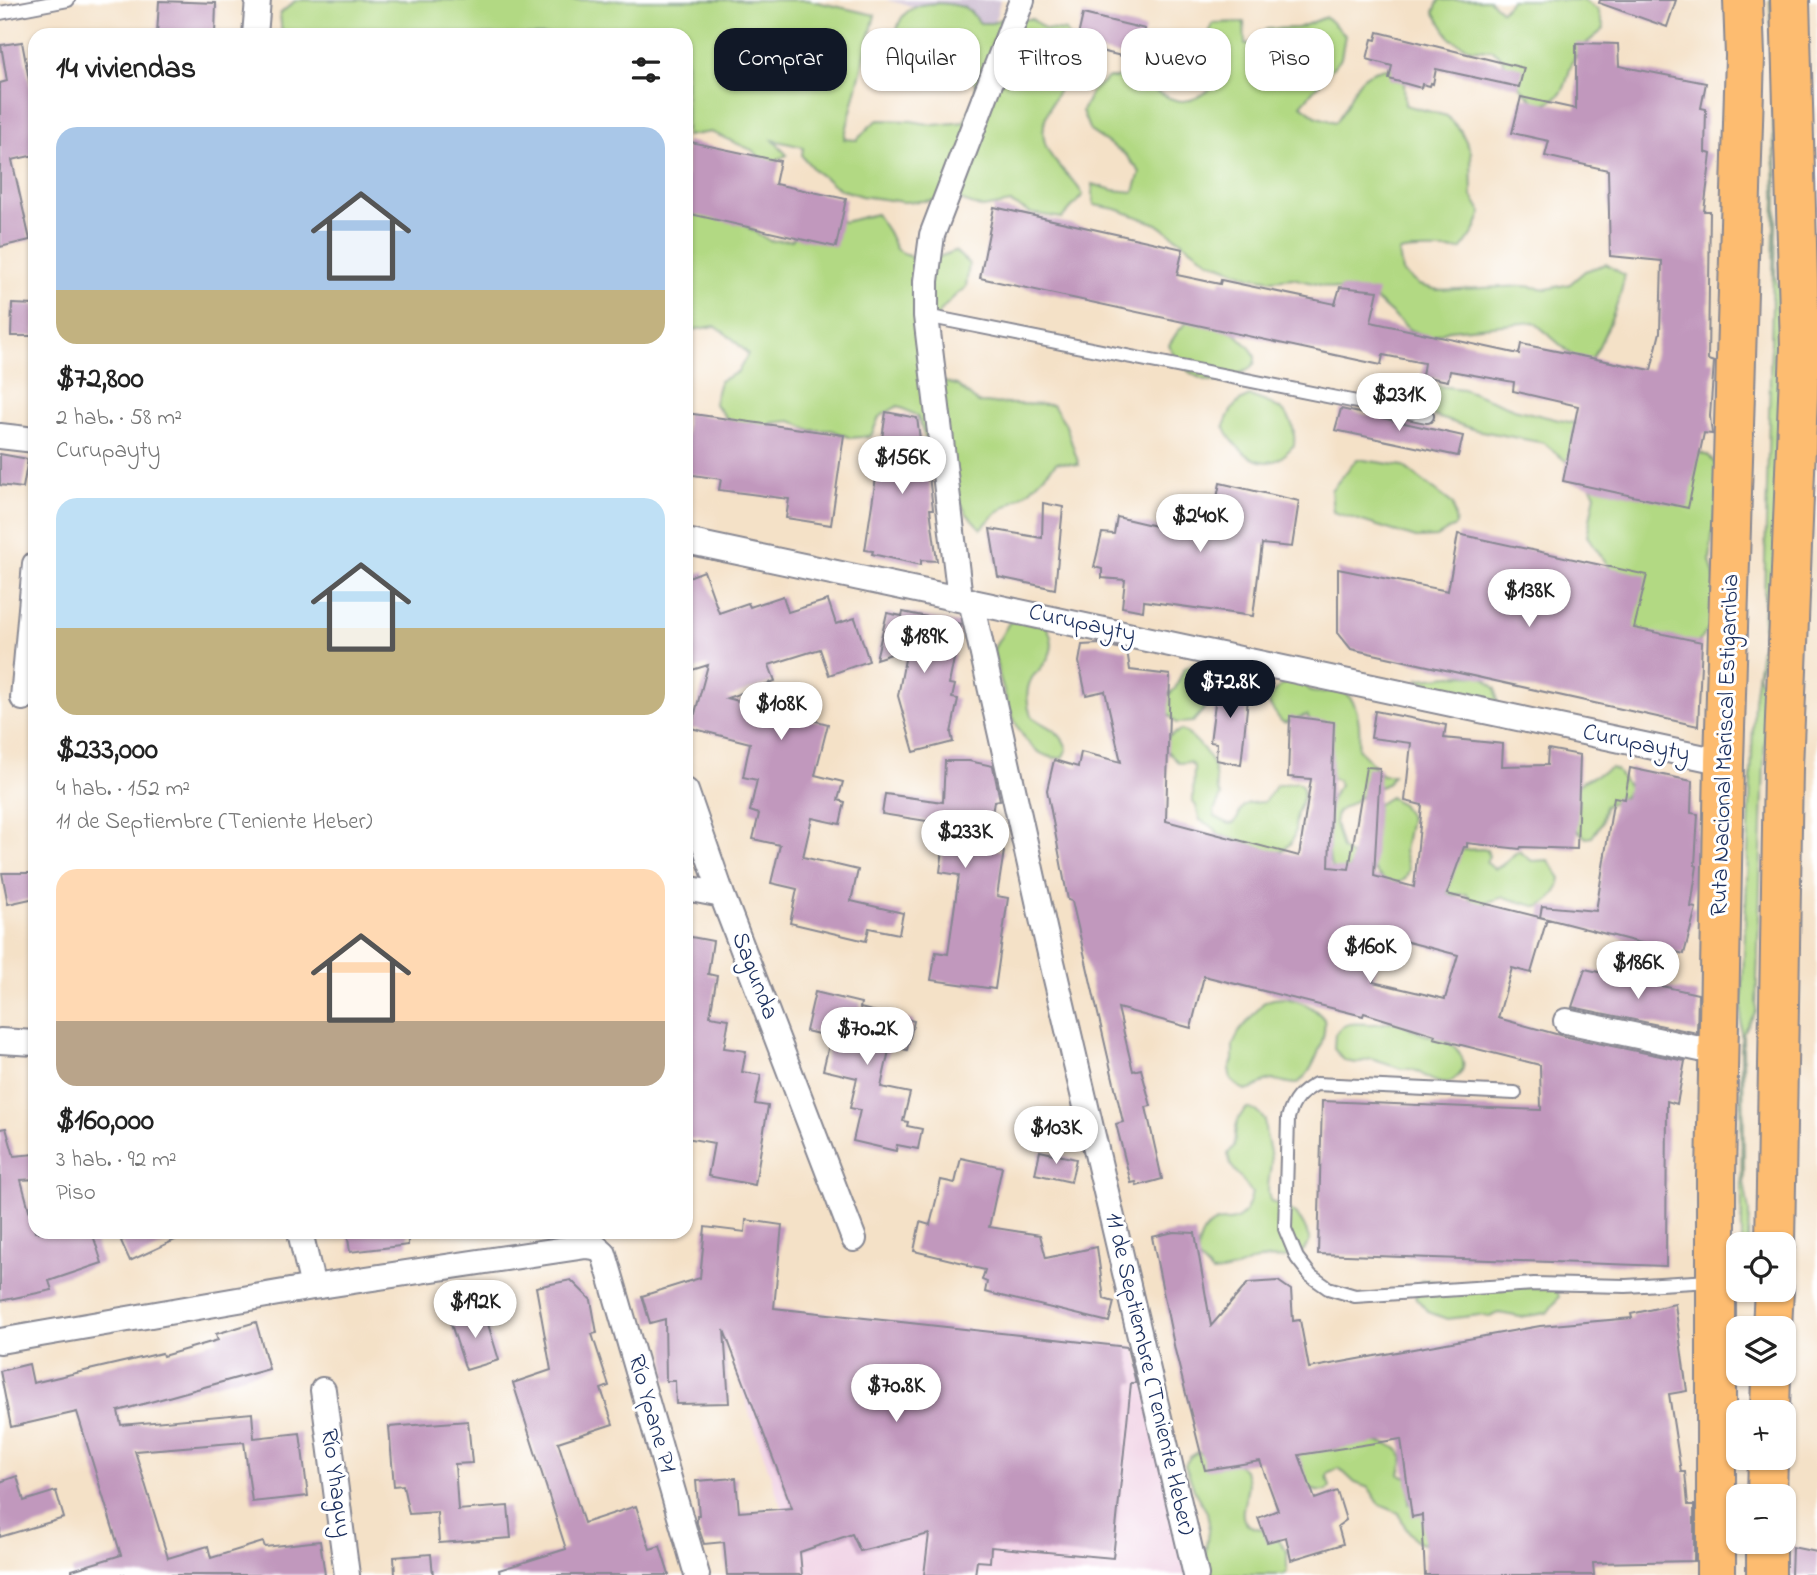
<!DOCTYPE html>
<html lang="es">
<head>
<meta charset="utf-8">
<style>
	body { margin:0; font-family:"Indie Flower",sans-serif; background:#f2f2f2; color:#222; height:100vh; display:flex; flex-direction:column; font-size:26px; white-space:nowrap }
	* { box-sizing:border-box; margin:0 }
	p { font-size:23px; color:#767676 }
	.icon { flex:none; width:38px; height:38px; fill:none; stroke:currentColor; stroke-width:2; stroke-linecap:round; stroke-linejoin:round }
	.map { position:relative; flex:1; overflow:hidden }
	.drawer { position:absolute; left:28px; top:28px; width:665px; height:1211px; display:flex; flex-direction:column; background:#fff; border-radius:21px; box-shadow:0 2px 5px #0004 }
	.drawer>* { flex:none }
	.top-card { position:absolute; left:714px; top:28px; width:665px; height:63px; display:flex; gap:14px }
	.fabs { position:absolute; left:1726px; top:1232px; display:grid; gap:14px }
	.fabs a { display:grid; place-items:center; width:70px; height:70px; border-radius:14px; background:#fff; box-shadow:0 2px 5px #0004; font-size:35px }
	.price { position:absolute; translate:-50% -60px; padding:0 16px; border-radius:24px; background:#fff; color:#222; font-size:23px; line-height:46px; filter:drop-shadow(0 2px 4px #0008) }
	.price::after { content:''; position:absolute; left:50%; top:42px; width:21px; height:16px; margin-left:-10px; background:inherit; clip-path:polygon(0 0,100% 0,50% 100%) }
	.price.on { background:#111827; color:#fff }
	ul { padding:0; list-style:none }
	li { display:grid; align-content:center; gap:14px; height:371px; padding:0 28px }
	li span { display:grid; place-items:center; height:217px; border-radius:21px; color:#555 }
	li>.icon { margin-inline-start:auto }
	span .icon { width:126px; height:126px; fill:#fffc; stroke-width:1 }
	li b { font-size:30px }
	h2 { display:flex; justify-content:space-between; align-items:center; height:84px; padding:0 28px; font-size:30px }
	.tag { padding:0 24px; border-radius:21px; background:#fff; box-shadow:0 2px 5px #0004; font-size:24px; line-height:63px }
	.tag.on { background:#111827; color:#fff }
	.map>svg:first-child { display:block }
	.built { fill:#f0d0e4 }
	.industrial { fill:#cebed1 }
	.green { fill:#b2d983; stroke:#668470; stroke-width:2 }
	.building { fill:#c198bd; fill-rule:evenodd }
	.lines { fill:none; stroke-linecap:round; stroke-linejoin:round }
	.service-casing { stroke:#888892; stroke-width:16 }
	.minor-casing { stroke:#888892; stroke-width:28 }
	.trunk-casing { stroke:#888892; stroke-width:42 }
	.service { stroke:#fff; stroke-width:12 }
	.minor { stroke:#fff; stroke-width:24 }
	.trunk { stroke:#fdbc6f; stroke-width:38 }
	.labels { text-anchor:middle; dominant-baseline:central; stroke-width:6; stroke-linejoin:round; paint-order:stroke }
	.street-label { font-size:24px; fill:#1b2f5e; stroke:#fff }
</style>
</head>
<body>
<div class="map">
<svg width="1817" height="1575" viewBox="0 0 1817 1575">
	<rect width="100%" height="100%" fill="#fff"/>
	<filter id="ink" filterUnits="userSpaceOnUse"><feTurbulence type="fractalNoise" baseFrequency=".0143" numOctaves="2"/><feDisplacementMap in="SourceGraphic" scale="14" xChannelSelector="R" yChannelSelector="G"/><feConvolveMatrix kernelMatrix="1 2 1 2 8 2 1 2 1" color-interpolation-filters="sRGB"/></filter>
	<filter id="wash" filterUnits="userSpaceOnUse"><feTurbulence type="fractalNoise" baseFrequency=".00686" numOctaves="4" result="noise"/><feDisplacementMap in="SourceGraphic" scale="28" xChannelSelector="R" yChannelSelector="G"/><feGaussianBlur stdDeviation="1.57" result="paint"/><feColorMatrix in="noise" values="0 0 0 0 0 0 0 0 0 0 0 0 0 0 0 0 0 1.4 0 .05"/><feComposite in="paint" operator="in"/></filter>
	<g filter="url(#wash)">
		<rect width="100%" height="100%" fill="#f4e1c7"/>
		<path class="built" d="M712,1301l423,45 66,229h-397z"/>
		<path class="industrial" d="M886,0h114l-6,26z"/>
		<path class="green" d="M301,0h507l67,15 -31,124 13,1 13,-14 8,-6 33,1 23,4 30,-3c4,-9 11,-21 12,-31 2,-29 -61,-43 -79,-60 5,-31 40,-31 67,-24 6,3 12,11 16,16h12l19,-8 11,4h10l13,10 21,2c25,39 -33,73 -21,112 6,21 28,33 38,52l-21,23 -32,-5 -19,-10 -28,5 -26,-9 -53,3 -43,-6 -21,-7 -25,-18 -13,-15 1,-9 -30,-7 14,15 -19,10 -16,-15 -41,-18 -25,4v-101h-404l-2,-21 15,-13z
			M1439,0h50l13,11 9,-11h72l15,10 6,19c-8,7 -19,14 -26,23 -17,22 -2,46 -41,53l-26,-28 -9,-19 -9,-8 -22,-1 -20,-10 -17,-27z
			M1770,0h2l5,197 -2,80 12,31 -13,327 -16,38 8,27 -10,311 -13,23 1,148 5,29 -1,33h-6l-1,-214 13,-330 9,-67 12,-437z
			M1326,17l19,18 -4,23 -40,47 16,12 19,5c22,-29 13,-50 57,-55l11,16 1,22 42,11 14,15 10,21 1,44 10,17 -8,19 -12,17c-23,3 -39,-2 -63,3l3,20 17,13 19,5 87,-4 22,3 23,-5 15,-13 21,-7 18,11c-2,26 -23,69 -37,93l-53,-46 -85,8 -19,7 -20,-7 -35,-31 -82,-21 -21,2 -21,-3 -42,-16 -52,-37 -41,-15 -22,-4 -2,-21 21,6 21,2 6,-20 -14,-17 -36,-24 -8,-20 10,-20 16,-13c7,0 16,-1 23,1 34,12 47,38 81,8l-6,-45 7,-19 31,-1 1,22 10,-1 12,-14 31,-1z
			M686,214l26,1 22,4 36,22 22,-1 13,-17 19,-8 20,7 32,-8 12,18 8,17 18,10h19l22,-8 14,13 -3,23c-27,20 -37,39 -49,70l13,22 27,6 21,18 75,2 12,18 14,42 -22,-3 -28,29 -34,23 -14,15 -15,-16 -20,-39 -13,-17 -16,-41 -19,-10 -19,11 -8,19 -20,2 -19,-8h-21l-20,-9 -20,2 -12,16 -32,-20 -13,-16 6,-22 18,-9 10,-18 -15,-15 -18,-13 -29,5z
			M1189,320c28,2 33,0 53,20 5,5 12,10 13,17 1,9 -5,12 -12,15 -6,3 -13,8 -20,9 -23,4 -47,-15 -54,-36l9,-14z
			M1396,381l67,8 51,20 45,11 112,21 38,15 15,18 -12,63 -2,24 6,20 -5,45 -13,17 -66,-4 -9,-53 -36,-50 8,-42 -10,-17 -41,-34 -68,-13 -60,-20 -38,-18z
			M1250,396c27,10 47,15 44,49 -5,5 -11,12 -17,15 -22,9 -46,-16 -53,-34 6,-15 10,-24 26,-30z
			M1357,459l46,7 50,38 3,21 -19,12 -21,1 -83,-26 -2,-22z
			M1010,621l36,4c10,18 7,30 -7,45 -2,3 -6,5 -7,8 -7,11 -5,27 -1,38 15,12 30,13 36,33l-5,9c-47,3 -60,-74 -69,-108z
			M1204,663l8,6 -6,23 -2,17 -11,13 -17,1 -11,-12 2,-15 8,-7 9,-20 9,-5z
			M1461,675l21,1 14,13 2,19h-40l-39,-29z
			M1289,680l11,1 12,11c10,2 19,-3 29,0 19,5 20,40 17,56l24,27h11l-6,9 -15,6 -35,22 -2,11 7,26 13,10 -8,12 -15,-3c-4,-6 -5,-53 -3,-63 1,-7 7,-13 10,-20l-2,-5 -11,-3 -15,-55 -4,-7 -11,3 -10,5 -5,-2 -12,-17c1,-11 11,-18 20,-24z
			M1182,730c13,8 28,24 32,39 3,10 0,19 7,27l-7,15 1,6 14,7 5,-1c6,-5 5,-15 12,-19 5,-2 13,-1 18,-2l13,-17 21,-3 4,4c4,12 -2,17 -5,28 -5,18 4,26 -19,39l-58,-18 -6,-7 -14,-8 -4,-14 -3,-4 1,-36 -5,-4 -10,1 -12,-12v-14z
			M1611,768l5,2 13,18 -5,9 -19,9 -4,18 -9,13 -6,1 -12,-11 1,-39 8,-7z
			M1390,797l11,7 9,13 -6,34 5,19 -4,9c-15,11 -25,-2 -34,-13l6,-61z
			M1482,849l5,1 2,6 -3,6 8,7c11,-2 15,-13 25,-18l13,10 16,-1 13,18c-2,13 -10,24 -23,29l-35,-10 -20,7 -10,-1 -6,-9 -16,1 -4,-2 13,-43z
			M1284,998c17,3 29,8 40,21 3,18 -12,57 -28,65 -8,0 -16,-4 -24,-4 -20,2 -19,22 -41,0l-2,-11 4,-9v-15l6,-13 24,-29 10,-4z
			M1399,1021c6,4 12,8 19,11 8,4 17,4 26,8 15,7 28,25 12,38 -4,4 -8,6 -14,5 -15,-1 -24,-17 -40,-14l-31,-10 -15,4 -11,-2 -11,-12 1,-15c12,-16 24,-9 41,-10 8,0 15,-3 23,-3z
			M1247,1108l11,4 7,8c-2,15 7,29 6,44 -1,12 -6,26 0,38 23,7 32,16 39,39l-6,9 -13,9 -5,-2c-9,4 -19,-1 -29,3 -16,5 -27,13 -45,13l-14,-14c-2,-14 4,-32 19,-37 6,-2 12,0 17,-2 12,-4 15,-16 18,-27l-22,-29 -2,-10 6,-8c2,-16 0,-26 13,-38z
			M1427,1280l23,6 103,1 4,4 2,6 -12,16 -27,4 -21,-4 -9,4 -10,-2 -33,4 -19,-7 -11,-13 -2,-9 6,-9z
			M1366,1441c11,1 34,2 37,17 1,5 -3,12 -3,17l10,4 -1,25 16,3 -1,37 -5,-1 -14,-16 -6,-14 -19,-8 -11,-17 -14,-5 -16,-15 -10,4 -2,4 3,11 -4,4c-22,5 -25,-22 -30,-38l18,-9 20,6 11,-6z
			M1198,1452c13,3 32,5 42,14 26,23 -27,62 32,64l15,21v21l-3,3h-79l-1,-11 5,-41 -2,-11 -11,-18 -11,-29 5,-8z"/>
		<g id="blocks">
			<path class="building" d="M1600,0h76l-9,27 -68,-24z
				M159,1l57,2 -1,32h-58z
				M1083,14l62,15 -7,31 -62,-15z
				M1378,32l146,36 -5,19 -83,-18 -3,15 -2,-1 -1,3 -8,-2 -1,4 -32,-9 3,-13 -25,-7 5,-20 4,1z
				M22,42l13,70v43l-23,5 18,80 -30,7v-164l7,-2 -6,-36z
				M1576,43l42,1 1,22 87,17 -5,25 5,1 -1,43 6,2 -7,57h6l-2,149 6,2 -4,54 2,18 -8,-1 -16,75 -125,-27 15,-75 -65,-15 1,-9 -64,-11 -2,10 -26,-5 2,-13 -41,-8 -2,10 -401,-87 14,-71 189,42 -6,26 43,9 1,-4 114,24 5,-17 38,4 -7,31 148,32 2,-10 130,26 9,-38 2,-71 -52,-5 -2,-86 -63,-14 4,-15 -37,-8 9,-36 55,12z
				M686,141l94,20 -5,23 71,15 -10,48 -150,-34z
				M12,304l23,1v31h-24z
				M1341,409l122,27 -5,20 -123,-26z
				M886,412l31,6 7,48 4,2 5,41h-3l7,52 -16,-1v5l-49,-11 1,-3 -8,-1z
				M686,413l158,22 -13,90 -45,-7 3,-19 -70,-9 2,-11 -35,-5z
				M0,454l28,5 -5,29 -23,-3z
				M1220,483l79,18 -7,46 -30,-3 -9,72 -109,-15 -1,10 -21,-4 3,-27 -23,-2v-9l-8,-2 8,-34 12,1 3,-17 64,15 3,-14 28,5z
				M1043,503l20,4 -8,82 -57,-12 -8,-48 52,9z
				M1458,534l189,41 -13,53 68,14 -4,84 -347,-77 -13,-16v-64l110,22z
				M704,571l15,42 29,-10 2,4 33,-11 5,16 40,-12 8,24 19,-6 14,43 -40,14 -9,-26 -51,16 6,16 -48,17 101,26 -13,51 28,7 -5,18 7,2 -5,22 -28,-6 -9,39 55,13 -7,31 52,12 -4,21 -30,-6 -3,13 -76,-18 7,-34 -26,-6 9,-38 -27,-6 6,-25 -9,-3 7,-31 -14,-3 7,-34 -59,-15 17,-63 -22,7v-94z
				M903,612l58,12 -12,60 6,1 -3,13 6,1 -7,34 2,9 -39,10 -16,-56 9,-47 -31,10 11,-46 15,3z
				M1099,644l28,6 3,20 40,5 -4,146 133,35 12,-77 -23,-2 2,-61 44,6 -5,145 20,2 17,-102 14,1 -6,108 40,11 8,-82 -17,-4 6,-58 -40,-5 4,-27 71,14 -2,13 59,6 -1,22 45,-1 1,-16 32,6 -3,94 -56,-2 -1,2 -53,-6v4h-3l-17,47 100,25 -16,54 -19,-5 -14,50 65,18 122,25 -8,43 -10,-3 -1,165 -348,-12 4,-153 219,9 -1,-45 -106,-27 1,-3 -71,-22 -1,3 -159,-40 -13,52 -73,-20 15,63 8,-2 10,37 -5,1 16,72 -25,7 -1,-4 -5,1 -15,-59 7,-2 -51,-221 -4,-1 -21,-110 7,-30 24,7 3,-15 40,10 -16,-71 -19,4 -7,-33 3,-17zM1385,936l73,19 -13,44 -72,-17z
				M1218,680h32l-9,85 -25,-5 1,-17 -7,-1z
				M945,761h24l24,5 7,34 -6,1 -7,47 17,3 -7,45 11,2 -13,91 -64,-9 5,-28 12,2 11,-79 -19,-3 4,-30 -20,-3 3,-18 -45,-7 3,-20 58,8z
				M1630,768l62,13 -1,32 7,1 -3,51 2,1 -6,41 5,1 -12,46 -144,-37 2,-11 54,5 18,-114 11,2z
				M2,873h33v25l-27,6z
				M686,936l27,5 -5,33 9,2 -7,40 19,3 -5,29 22,3 -4,21 19,3 -6,29 13,2 -13,79 -47,-9 6,-33 -28,-5z
				M1585,969l113,25 -1,39 -125,-26z
				M815,992l46,11 -1,5 54,13 -7,29 -17,-4 -9,41 29,6 -7,28 5,1 -1,4 15,3 -4,20 -21,-4 -1,6 -43,-10 7,-31 -10,-2 7,-30 -34,-8 8,-33 -25,-6z
				M6,1128l8,28 21,-2v25l-14,1 14,52h57l10,31 -53,18 3,9 -52,11v-172z
				M1040,1151l36,8 -5,23 -36,-8z
				M961,1158l41,9 -13,60 51,8 6,23 51,-11 7,52 10,3 -5,20 -124,-30 2,-10 -5,-2 3,-10 -17,-4v-2l-54,-13 6,-29 10,3 11,-45 14,3z
				M746,1220l36,5 -8,83 353,39 9,36h-5l-18,175 -122,-11 -1,15 -13,-1 -2,14h-51l5,-41 -69,17 -8,-17 -52,18 2,23h-75l-3,-33 -20,2 -7,-21v-8h2l-3,-34 40,-3 3,34 53,-4 -68,-178 5,73 -53,1 -1,-23h-9l-1,-62 -15,4 -8,-27 58,-18 5,-51 40,5z
				M139,1232h53l-62,29 -9,-20z
				M347,1232h61v13l-58,7z
				M1174,1232l21,1 16,93 37,-43 30,-2 13,9 2,31 7,-1 9,48 231,-42 92,-8 -1,-4 44,-10 12,87 -18,3 12,78h4l3,33h6v56l-101,2 1,12h-169l-3,-60 -10,2 -11,-78 -102,16 16,44 22,-8 9,29 -8,6 5,18 -52,16 -5,-23 -19,5 -9,-24 20,-8 -18,-49 -55,9 -30,-120 -23,-113z
				M571,1280l20,20 6,33 -5,1 17,52 -8,3 12,35 -55,18 26,81 52,-17 14,43 10,-3 9,29h-169l-1,-5 67,-21 -53,-166 38,-13 -15,-83z
				M484,1311l15,49 -33,10 -16,-49z
				M256,1322l13,47 -151,42 3,14 131,-12 2,25 46,-5 8,63 -56,6 -8,-60 -109,9 33,107 40,-12 3,12 52,-16 2,5 55,-6 5,34h-253v-5l49,-15 -44,-143 -66,15 -11,-56 29,-7 4,19 129,-30 1,3 55,-16 -2,-6z
				M468,1421l4,42 -17,1 3,46 50,-4 3,32 -72,5 -2,-31 -28,2 -6,-29 -9,1 -5,-59z
				M17,1476l7,25 32,-10 8,27 -64,19v-55z
				M1792,1547l25,5v23h-26z
				M431,1554l2,21h-38l-1,-18z"/>
		</g>
	</g>
	<g filter="url(#ink)">
		<use href="#blocks" fill-opacity="0" stroke="#888892" stroke-width="2"/>
		<g class="lines">
			<defs>
				<path id="service" d="M0,13l68,-13
					M926,316l501,100
					M1515,1093l-199,-9c-16,9 -23,16 -28,34l-3,111 12,29 14,18 17,12 27,8 179,-12 92,2 85,-5"/>
				<path id="minor" d="M255,35l3,-35
					M0,436l35,4
					M686,541l1038,221
					M960,598l-34,-282v-35l6,-46 90,-235
					M971,601l74,331 151,643
					M23,698l12,-134
					M686,791l36,104 132,344
					M686,888l36,7
					M1566,1021l153,32
					M0,1041l35,2
					M300,1232l13,55
					M0,1341l313,-54 273,-41 10,1 8,7 93,321
					M323,1390l24,185"/>
				<path id="trunk" d="M1775,1244l8,-476 17,-420 -10,-348
					M1772,1328l2,-38
					M1770,1412l1,-38
					M1767,1496l1,-38
					M1716,1575v-398l8,-415 21,-706 -2,-56
					M1766,1575v-33"/>
			</defs>
			<use href="#service" class="service-casing"/>
			<use href="#minor" class="minor-casing"/>
			<use href="#trunk" class="trunk-casing"/>
			<use href="#service" class="service"/>
			<use href="#minor" class="minor"/>
			<use href="#trunk" class="trunk"/>
		</g>
	</g>
	<g class="labels">
		<g class="street-label">
			<text transform="translate(1082 624) rotate(12)">Curupayty</text>
			<text transform="translate(1636 744) rotate(12)">Curupayty</text>
			<text transform="translate(1726 745) rotate(-88)">Ruta Nacional Mariscal Estigarribia</text>
			<text transform="translate(754 976) rotate(69)">Sagunda</text>
			<text transform="translate(1149 1374) rotate(77)">11 de Septiembre (Teniente Heber)</text>
			<text transform="translate(651 1414) rotate(74)">Río Ypane P1</text>
			<text transform="translate(335 1483) rotate(82)">Río Yhaguy</text>
		</g>
	</g>
</svg>
<div class="fabs">
<a><svg class="icon" aria-label="locate" viewBox="0 0 24 24"><circle cx="12" cy="12" r="6"/><path d="M12 2v4M12 18v4M2 12h4M18 12h4"/></svg></a>
<a><svg class="icon" aria-label="layers" viewBox="0 0 24 24"><path d="M12 4l9 5-9 5-9-5zM3 14l9 5 9-5"/></svg></a>
<a>+</a>
<a>−</a>
</div>
<b class="price" style="left:1399px;top:433px">$231K</b>
<b class="price" style="left:902px;top:496px">$156K</b>
<b class="price" style="left:1200px;top:554px">$240K</b>
<b class="price" style="left:1529px;top:629px">$138K</b>
<b class="price" style="left:924px;top:675px">$189K</b>
<b class="price on" style="left:1230px;top:720px">$72.8K</b>
<b class="price" style="left:781px;top:742px">$108K</b>
<b class="price" style="left:965px;top:870px">$233K</b>
<b class="price" style="left:1370px;top:985px">$160K</b>
<b class="price" style="left:1638px;top:1001px">$186K</b>
<b class="price" style="left:867px;top:1067px">$70.2K</b>
<b class="price" style="left:1056px;top:1166px">$103K</b>
<b class="price" style="left:475px;top:1340px">$192K</b>
<b class="price" style="left:896px;top:1424px">$70.8K</b>
<div class="top-card">
<a class="tag on">Comprar</a>
<a class="tag">Alquilar</a>
<a class="tag">Filtros</a>
<a class="tag">Nuevo</a>
<a class="tag">Piso</a>
</div>
<section class="drawer">
<h2>14 viviendas<svg class="icon" aria-label="filters" viewBox="0 0 24 24"><path d="M4 7h16M4 17h16"/><circle cx="9" cy="7" r="2"/><circle cx="15" cy="17" r="2"/></svg></h2>
<ul>
<li><span style="background:linear-gradient(#a9c7e8 75%,#c2b280 0)"><svg class="icon" aria-label="home" viewBox="0 0 24 24"><path d="M3 11l9-7 9 7M6 9v11h12V9"/></svg></span><div><b>$72,800</b><p>2 hab. · 58 m²</p><p>Curupayty</p></div></li>
<li><span style="background:linear-gradient(#bfe0f5 60%,#c2b280 0)"><svg class="icon" aria-label="home" viewBox="0 0 24 24"><path d="M3 11l9-7 9 7M6 9v11h12V9"/></svg></span><div><b>$233,000</b><p>4 hab. · 152 m²</p><p>11 de Septiembre (Teniente Heber)</p></div></li>
<li><span style="background:linear-gradient(#ffd9b3 70%,#b9a48a 0)"><svg class="icon" aria-label="home" viewBox="0 0 24 24"><path d="M3 11l9-7 9 7M6 9v11h12V9"/></svg></span><div><b>$160,000</b><p>3 hab. · 92 m²</p><p>Piso</p></div></li>
</ul>
</section>
</div>
</body>
</html>
